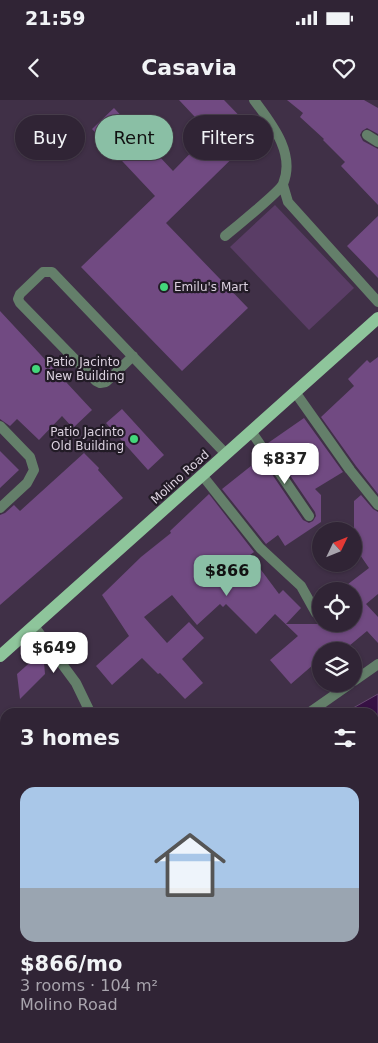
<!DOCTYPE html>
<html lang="en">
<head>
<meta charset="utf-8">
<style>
	body { margin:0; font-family:"DejaVu Sans",sans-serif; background:#382c3d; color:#f1f3f6; height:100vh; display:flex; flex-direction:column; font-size:19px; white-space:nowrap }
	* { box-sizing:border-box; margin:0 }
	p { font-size:16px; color:#a8a4ad }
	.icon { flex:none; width:28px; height:28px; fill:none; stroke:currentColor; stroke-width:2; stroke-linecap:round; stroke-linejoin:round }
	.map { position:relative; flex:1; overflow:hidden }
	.sheet { position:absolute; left:0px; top:608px; width:379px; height:336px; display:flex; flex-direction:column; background:#302435; border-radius:15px 15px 0 0; box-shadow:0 1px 4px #0004,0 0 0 1px #4b4150 }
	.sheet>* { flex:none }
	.guide { position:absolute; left:15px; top:15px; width:349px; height:45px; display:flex; gap:10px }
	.needle { width:32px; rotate:47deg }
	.tools { position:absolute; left:312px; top:422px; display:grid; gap:10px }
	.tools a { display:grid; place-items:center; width:50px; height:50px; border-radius:50%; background:#302435; box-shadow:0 1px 4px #0004,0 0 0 1px #4b4150; font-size:25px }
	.price { position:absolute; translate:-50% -42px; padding:0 11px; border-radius:10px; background:#fff; color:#222; font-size:16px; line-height:32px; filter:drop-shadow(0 1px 2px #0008) }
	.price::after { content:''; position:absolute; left:50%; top:30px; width:15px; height:11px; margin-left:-8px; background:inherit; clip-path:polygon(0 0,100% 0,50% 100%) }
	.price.on { background:#8abfa5; color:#111 }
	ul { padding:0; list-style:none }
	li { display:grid; align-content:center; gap:10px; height:265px; padding:0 20px }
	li+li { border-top:1px solid #4b4150 }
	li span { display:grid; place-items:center; height:155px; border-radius:15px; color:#555 }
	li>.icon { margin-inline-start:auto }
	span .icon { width:90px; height:90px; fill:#fffc; stroke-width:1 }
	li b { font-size:21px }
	h2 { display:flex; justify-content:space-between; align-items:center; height:60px; padding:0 20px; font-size:21px }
	.chip { padding:0 18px; border-radius:22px; background:#302435; box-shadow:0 1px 4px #0004,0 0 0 1px #4b4150; font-size:18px; line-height:45px }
	.chip.on { background:#8abfa5; color:#111 }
	.status { display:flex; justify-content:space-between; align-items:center; height:35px; padding:0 25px; background:#302435; direction:ltr }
	.status svg { height:14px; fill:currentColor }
	header { display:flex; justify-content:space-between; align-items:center; height:65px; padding:0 20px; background:#302435; font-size:22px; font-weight:700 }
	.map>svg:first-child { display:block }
	.green { fill:#5a3d66 }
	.water { fill:#371144; stroke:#684b72 }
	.building { fill:#714a82 }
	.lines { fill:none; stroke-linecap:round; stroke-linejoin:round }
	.service { stroke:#647f6a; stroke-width:10 }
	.minor { stroke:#647f6a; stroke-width:10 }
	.tertiary { stroke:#647f6a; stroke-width:10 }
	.primary { stroke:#8ec59b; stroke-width:12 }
	.poi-dot { fill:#43d77b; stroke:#221b26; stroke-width:2 }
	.labels { text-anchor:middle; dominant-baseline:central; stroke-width:4.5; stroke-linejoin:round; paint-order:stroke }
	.poi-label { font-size:12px; fill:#dbd1df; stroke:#221b26; text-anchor:start }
	.street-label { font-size:12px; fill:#dbd1df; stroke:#221b26 }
</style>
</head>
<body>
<div class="status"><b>21:59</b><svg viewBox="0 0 49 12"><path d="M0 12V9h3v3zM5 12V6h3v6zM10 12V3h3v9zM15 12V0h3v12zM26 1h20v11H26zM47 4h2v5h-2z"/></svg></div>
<header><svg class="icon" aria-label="back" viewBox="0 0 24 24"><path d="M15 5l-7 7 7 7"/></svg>Casavia<svg class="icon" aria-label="heart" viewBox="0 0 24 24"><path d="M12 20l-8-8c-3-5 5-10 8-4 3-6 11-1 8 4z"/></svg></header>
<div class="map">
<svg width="378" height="943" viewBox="0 0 378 943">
	<rect width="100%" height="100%" fill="#403047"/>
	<path class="green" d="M275,105l79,83 -45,42 -79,-83z"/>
	<path class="water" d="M378,594v349h-256l1,-4h251v-327h-28z"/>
	<path class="building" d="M179,0h45l33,34 -91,89 82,85 -66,63 -101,-104 74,-71 -63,-67 22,-21 59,63 37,-38z
		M287,0h77l14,8v26l-11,-6 -5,3 -2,4 3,6 15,8v56l-37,-39 4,-4 -22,-22 1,-1 -24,-22 3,-4z
		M378,116v62l-31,-32z
		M0,211l92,99 -19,18 -11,-12 -23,24 -22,-21 -7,7 -10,-7z
		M378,257v137l-22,-28 -35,-49 33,-31 -6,-7 19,-19 3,3z
		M122,309l42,46 -16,15 -42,-47z
		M304,318l39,54 -28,17 6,6v27l-36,24 -7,-11 -12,9 -44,-55 39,-31 42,62 6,3 4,-2 3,-5 -1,-4 -47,-69z
		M0,351l19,19 -19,18z
		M84,353l15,15 -1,2 25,28 -123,107v-90l5,-2 9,-8 6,6z
		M209,394l45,58 -4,3 29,39 4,-4 18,18 -15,16h68v-33h-15l30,-23 -15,-22v-45l7,-6 12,14 5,3v82l-12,10 12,13v26l-11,-12 -24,20h-22v7l-30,26 -21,-24 28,-24 -23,-22 -19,20 -30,-30 -3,3 -3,-3 -23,21 -25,-30 -28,22 23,26 22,-21 15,16 -22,21 21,24 -18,16 -25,-26 -2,1 -16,-16 -30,27 -16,-19 33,-30 -27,-41 39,-38 30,-24 -1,-2z
		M43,551l2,23 -25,25 -3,-25z"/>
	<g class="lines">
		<path class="service" d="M283,85l5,17 90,100
			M225,136c10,-8 55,-45 58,-52 13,-31 -12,-61 -29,-84
			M133,256l-27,26 -6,1 -4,-2 -76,-78 -2,-4 2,-5 23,-22h9l174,182
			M295,292l55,78 28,35
			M251,331l58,85"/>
		<path class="minor" d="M367,35l11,7
			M0,326l30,31 4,13 -7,13 -27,25
			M202,375l58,73 41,38 15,27
			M34,526l42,57 14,29"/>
		<path class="tertiary" d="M354,581l24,-17
			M310,612l40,-28
			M90,943l1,-4"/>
		<path class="primary" d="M0,556l378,-338"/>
	</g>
	<g class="poi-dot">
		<circle cx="164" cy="187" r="5"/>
		<circle cx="36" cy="269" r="5"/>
		<circle cx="134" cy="339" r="5"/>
	</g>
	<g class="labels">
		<g class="poi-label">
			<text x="174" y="187">Emilu's Mart</text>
			<text x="46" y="262">Patio Jacinto<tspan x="46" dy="14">New Building</tspan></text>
			<text x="124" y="332" text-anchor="end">Patio Jacinto<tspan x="124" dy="14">Old Building</tspan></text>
		</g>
		<g class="street-label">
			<text transform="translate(180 377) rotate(-42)">Molino Road</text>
		</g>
	</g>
</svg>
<div class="tools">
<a><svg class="needle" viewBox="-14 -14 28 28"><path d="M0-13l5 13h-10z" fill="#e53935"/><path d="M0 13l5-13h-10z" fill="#a8a4ad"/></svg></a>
<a><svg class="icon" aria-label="locate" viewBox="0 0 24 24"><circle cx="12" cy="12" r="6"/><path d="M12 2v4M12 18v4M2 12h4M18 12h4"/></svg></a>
<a><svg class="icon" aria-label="layers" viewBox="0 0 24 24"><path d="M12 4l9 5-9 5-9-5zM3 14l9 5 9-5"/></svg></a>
</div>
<b class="price" style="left:285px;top:385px">$837</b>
<b class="price on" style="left:227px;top:497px">$866</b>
<b class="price" style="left:54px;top:574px">$649</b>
<div class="guide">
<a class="chip">Buy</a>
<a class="chip on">Rent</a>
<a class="chip">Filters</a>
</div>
<section class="sheet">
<h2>3 homes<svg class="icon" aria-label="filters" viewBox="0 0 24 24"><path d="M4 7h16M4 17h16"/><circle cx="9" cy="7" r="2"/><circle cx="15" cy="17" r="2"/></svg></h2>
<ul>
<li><span style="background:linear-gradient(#a9c7e8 65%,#9aa5b1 0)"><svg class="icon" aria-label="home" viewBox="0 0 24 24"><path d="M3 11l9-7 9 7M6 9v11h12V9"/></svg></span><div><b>$866/mo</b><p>3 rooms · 104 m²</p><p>Molino Road</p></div></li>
</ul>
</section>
</div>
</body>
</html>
